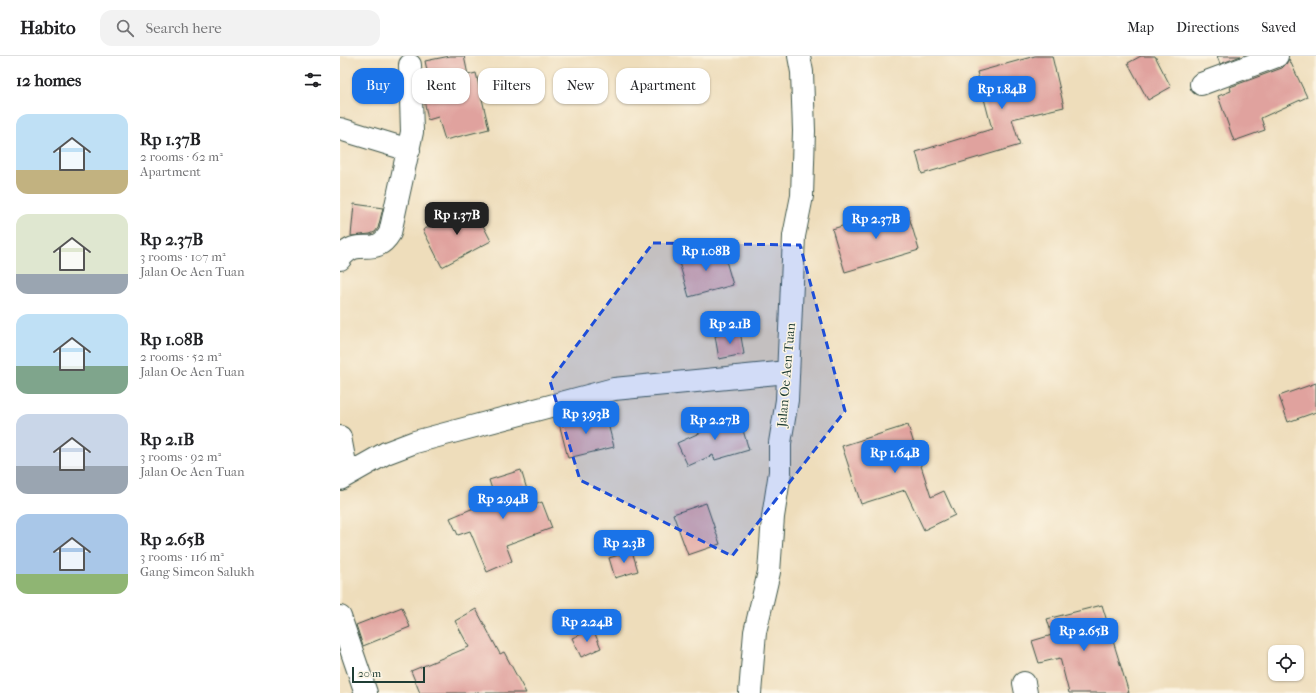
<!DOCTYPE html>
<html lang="en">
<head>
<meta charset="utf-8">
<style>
	body { margin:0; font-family:"IM FELL French Canon",serif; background:#f2f2f2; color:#202124; height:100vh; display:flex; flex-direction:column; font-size:15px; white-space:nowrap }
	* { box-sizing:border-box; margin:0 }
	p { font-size:13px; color:#757577 }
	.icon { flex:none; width:22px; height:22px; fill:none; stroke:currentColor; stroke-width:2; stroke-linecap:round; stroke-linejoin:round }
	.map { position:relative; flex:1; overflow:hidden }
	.sheet { display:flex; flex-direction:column; background:#fff; width:340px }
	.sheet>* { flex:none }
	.banner { position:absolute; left:12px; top:12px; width:380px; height:36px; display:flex; gap:8px }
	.tools { position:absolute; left:928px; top:589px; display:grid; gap:8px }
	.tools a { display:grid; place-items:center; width:36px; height:36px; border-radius:8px; background:#fff; box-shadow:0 1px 3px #0004; font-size:20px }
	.scale { position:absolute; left:12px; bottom:10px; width:73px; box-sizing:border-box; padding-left:4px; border:2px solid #1f3d34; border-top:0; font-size:11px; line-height:14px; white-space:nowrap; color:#1f3d34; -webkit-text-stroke:3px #fcf5e5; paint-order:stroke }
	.price { position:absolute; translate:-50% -34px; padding:0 9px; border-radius:8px; background:#1a73e8; color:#fff; font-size:13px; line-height:26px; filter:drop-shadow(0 1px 2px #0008) }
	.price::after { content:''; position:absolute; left:50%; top:24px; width:12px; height:9px; margin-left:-6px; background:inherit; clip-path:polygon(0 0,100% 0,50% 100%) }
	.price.active { background:#222; color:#fff }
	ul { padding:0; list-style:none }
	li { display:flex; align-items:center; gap:12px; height:100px; padding:0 16px }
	li span { display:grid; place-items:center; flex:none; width:112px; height:80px; border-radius:12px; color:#555 }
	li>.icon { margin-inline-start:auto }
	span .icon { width:48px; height:48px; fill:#fffc; stroke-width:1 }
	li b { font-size:17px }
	h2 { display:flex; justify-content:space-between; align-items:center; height:48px; padding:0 16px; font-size:17px }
	.tag { padding:0 14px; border-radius:12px; background:#fff; box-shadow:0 1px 3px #0004; font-size:14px; line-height:36px }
	.tag.active { background:#1a73e8; color:#fff }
	header { display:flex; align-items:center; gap:24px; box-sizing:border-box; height:56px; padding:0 20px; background:#fff; border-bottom:1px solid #e0e0e0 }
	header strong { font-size:19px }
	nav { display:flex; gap:22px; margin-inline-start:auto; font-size:14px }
	.search { width:280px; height:36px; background:#f2f2f2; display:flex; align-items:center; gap:10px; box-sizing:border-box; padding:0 14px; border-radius:12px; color:#757577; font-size:15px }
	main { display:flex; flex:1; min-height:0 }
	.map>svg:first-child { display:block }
	.building { fill:#e0a29e }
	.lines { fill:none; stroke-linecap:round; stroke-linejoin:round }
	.street-casing { stroke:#3e5548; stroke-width:24 }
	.secondary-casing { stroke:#3e5548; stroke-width:24 }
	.street { stroke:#fff; stroke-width:22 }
	.secondary { stroke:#fff; stroke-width:22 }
	.marked { fill:#1d4ed8; fill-opacity:0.2; stroke:#1d4ed8; stroke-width:3; stroke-dasharray:8 5; stroke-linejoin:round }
	.labels { text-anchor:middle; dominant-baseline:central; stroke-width:3; stroke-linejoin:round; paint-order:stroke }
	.street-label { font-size:13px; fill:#1f3d34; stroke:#fcf5e5 }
</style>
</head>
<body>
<header>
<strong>Habito</strong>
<div class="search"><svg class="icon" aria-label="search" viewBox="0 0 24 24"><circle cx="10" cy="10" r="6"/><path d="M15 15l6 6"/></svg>Search here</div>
<nav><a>Map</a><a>Directions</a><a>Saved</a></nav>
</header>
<main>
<section class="sheet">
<h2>12 homes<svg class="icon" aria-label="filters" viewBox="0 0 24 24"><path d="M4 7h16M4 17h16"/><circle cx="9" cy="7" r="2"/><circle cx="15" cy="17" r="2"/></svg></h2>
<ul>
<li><span style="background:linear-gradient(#bfe0f5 70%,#c2b280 0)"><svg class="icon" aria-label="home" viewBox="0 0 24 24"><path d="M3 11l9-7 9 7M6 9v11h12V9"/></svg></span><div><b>Rp 1.37B</b><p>2 rooms · 62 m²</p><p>Apartment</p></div></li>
<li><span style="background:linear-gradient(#dfe7d0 75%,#9aa5b1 0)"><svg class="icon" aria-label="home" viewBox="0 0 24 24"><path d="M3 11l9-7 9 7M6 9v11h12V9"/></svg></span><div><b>Rp 2.37B</b><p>3 rooms · 107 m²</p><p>Jalan Oe Aen Tuan</p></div></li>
<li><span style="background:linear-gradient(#bfe0f5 65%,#7fa58c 0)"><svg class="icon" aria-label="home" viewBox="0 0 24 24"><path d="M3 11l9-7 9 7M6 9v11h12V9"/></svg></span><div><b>Rp 1.08B</b><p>2 rooms · 52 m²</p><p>Jalan Oe Aen Tuan</p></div></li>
<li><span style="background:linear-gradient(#c9d6e8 65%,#9aa5b1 0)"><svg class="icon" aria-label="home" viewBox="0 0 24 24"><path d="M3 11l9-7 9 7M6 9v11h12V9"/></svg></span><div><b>Rp 2.1B</b><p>3 rooms · 92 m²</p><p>Jalan Oe Aen Tuan</p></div></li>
<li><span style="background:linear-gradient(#a9c7e8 75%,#8fb573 0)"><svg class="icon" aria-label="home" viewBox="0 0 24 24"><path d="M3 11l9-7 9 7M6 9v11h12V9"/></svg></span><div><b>Rp 2.65B</b><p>3 rooms · 116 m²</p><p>Gang Simeon Salukh</p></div></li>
</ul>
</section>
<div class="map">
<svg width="976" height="637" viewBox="0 0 976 637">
	<rect width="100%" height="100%" fill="#fcf5e5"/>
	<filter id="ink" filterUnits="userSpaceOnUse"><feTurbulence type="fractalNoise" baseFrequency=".025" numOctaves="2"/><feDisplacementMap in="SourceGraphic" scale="8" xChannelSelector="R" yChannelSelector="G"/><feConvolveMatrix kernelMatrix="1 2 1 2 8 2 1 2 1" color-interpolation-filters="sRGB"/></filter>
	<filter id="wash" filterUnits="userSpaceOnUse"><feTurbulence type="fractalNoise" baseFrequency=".012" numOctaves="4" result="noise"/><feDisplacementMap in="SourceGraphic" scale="16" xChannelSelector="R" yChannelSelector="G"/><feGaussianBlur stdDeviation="0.9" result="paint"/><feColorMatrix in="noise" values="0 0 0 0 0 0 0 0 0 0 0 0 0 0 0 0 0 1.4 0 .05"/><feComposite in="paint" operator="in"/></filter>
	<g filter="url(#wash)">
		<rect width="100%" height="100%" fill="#edb"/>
		<g id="blocks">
			<path class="building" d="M110,0h14l4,19 8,-2 13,56 -44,11 -7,-23 -10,3 -4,-21 -1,-14 7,-1 -5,-23z
				M695,0h17l12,51 -52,12 8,26 -98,29 -6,-22 76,-23 -15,-57z
				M801,0h14l16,31 -23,13 -20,-37z
				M877,0h24l-21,8z
				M949,3l18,38 -46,21 4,12 -31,11 -16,-45 13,-5 -1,-4 52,-19 4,-4z
				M14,148l29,4 -5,20 -3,4 -5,2 -19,2z
				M132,148l19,37 -49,26 -19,-37z
				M566,151l13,43 -74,22 -13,-43z
				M382,191l11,38 -44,12 -11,-38z
				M400,275l4,23 -25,5 -4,-23z
				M976,327v29l-28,10 -9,-26z
				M265,356l9,35 -46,11 -9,-35z
				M398,358l11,36 -34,10 -2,-5 -25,11 -11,-23 29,-13 -2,-6z
				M568,369l23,72 13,-6 11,24 -31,15 -19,-40 -44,14 -19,-58z
				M181,414l11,36 10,-4 10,26 -46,17 6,16 -25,11 -17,-41 -12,4 -8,-17 45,-19 -6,-19z
				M366,447l14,41 -32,11 -15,-41z
				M292,495l6,20 -23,7 -6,-20z
				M762,549l27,88h-60l-9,-35 -21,5 -7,-22 20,-6 -5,-16z
				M62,551l8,20 -47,19 -7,-21z
				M136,553l24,45 4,-2 22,41h-106l-9,-22 58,-24 -14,-26z
				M253,573l8,19 -20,9 -9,-19z"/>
		</g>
	</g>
	<g filter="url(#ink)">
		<use href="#blocks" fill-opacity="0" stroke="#3e5548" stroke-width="1"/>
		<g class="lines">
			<defs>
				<path id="street" d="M861,28l76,-28
					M0,73l69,21
					M0,203c18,-25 34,1 50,-26l22,-101 -2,-67
					M0,381l7,37
					M0,423l46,-26 29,-11 199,-53 174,-17
					M0,561l26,76
					M684,627l2,10"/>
				<path id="secondary" d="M410,637l5,-61 14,-60 4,-55 7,-45v-29l7,-43 7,-164 8,-40 2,-65 -2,-59 -3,-16"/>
			</defs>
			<use href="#street" class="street-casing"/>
			<use href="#secondary" class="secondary-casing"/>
			<use href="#street" class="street"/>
			<use href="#secondary" class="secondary"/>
		</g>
	</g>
	<path class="marked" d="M313,187l147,2 45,166 -113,145 -152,-76 -30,-99z"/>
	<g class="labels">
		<g class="street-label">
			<text transform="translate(446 319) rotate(-85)">Jalan Oe Aen Tuan</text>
		</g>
	</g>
</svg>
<div class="tools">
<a><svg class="icon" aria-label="locate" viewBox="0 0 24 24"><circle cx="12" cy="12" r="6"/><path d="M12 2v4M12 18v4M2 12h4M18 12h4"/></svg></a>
</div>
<div class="scale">20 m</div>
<b class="price" style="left:662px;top:54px">Rp 1.84B</b>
<b class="price active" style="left:117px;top:180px">Rp 1.37B</b>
<b class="price" style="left:536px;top:184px">Rp 2.37B</b>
<b class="price" style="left:366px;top:216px">Rp 1.08B</b>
<b class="price" style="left:390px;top:289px">Rp 2.1B</b>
<b class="price" style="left:246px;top:379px">Rp 3.93B</b>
<b class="price" style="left:375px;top:385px">Rp 2.27B</b>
<b class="price" style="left:555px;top:418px">Rp 1.64B</b>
<b class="price" style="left:163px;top:464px">Rp 2.94B</b>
<b class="price" style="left:284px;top:508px">Rp 2.3B</b>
<b class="price" style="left:247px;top:587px">Rp 2.24B</b>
<b class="price" style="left:744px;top:596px">Rp 2.65B</b>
<div class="banner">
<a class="tag active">Buy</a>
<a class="tag">Rent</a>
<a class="tag">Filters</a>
<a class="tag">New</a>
<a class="tag">Apartment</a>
</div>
</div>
</main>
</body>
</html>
